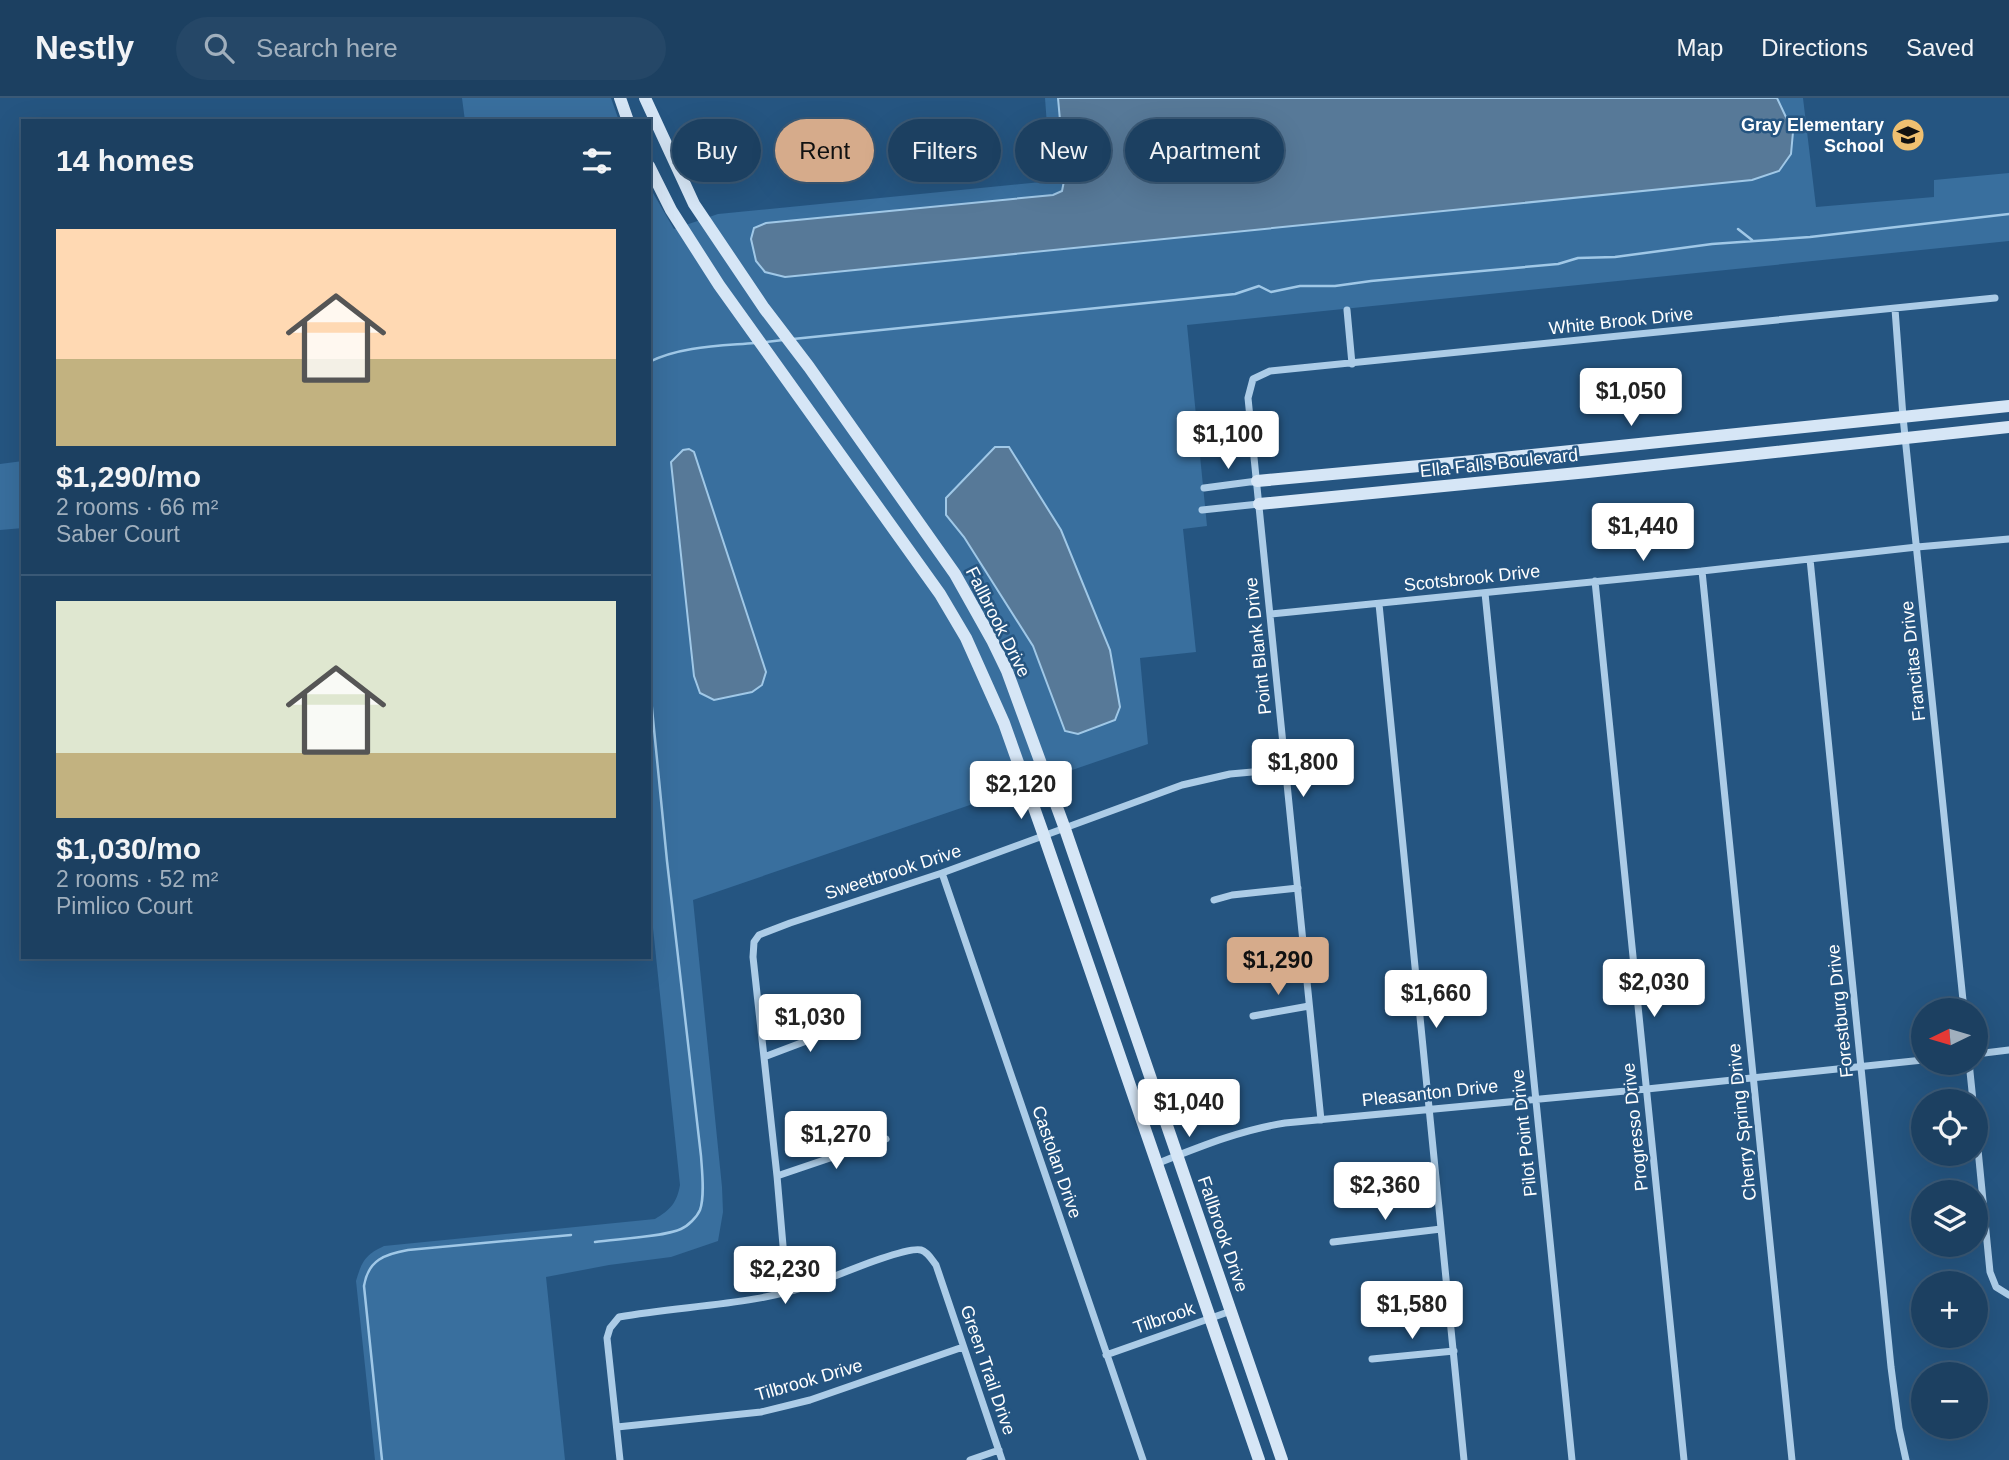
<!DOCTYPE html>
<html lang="en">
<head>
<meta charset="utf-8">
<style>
	body { margin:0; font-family:Helvetica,sans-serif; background:#254767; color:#f1f3f6; height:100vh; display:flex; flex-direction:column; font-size:26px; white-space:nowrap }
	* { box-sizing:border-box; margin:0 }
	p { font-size:23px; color:#a0afbd }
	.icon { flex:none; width:38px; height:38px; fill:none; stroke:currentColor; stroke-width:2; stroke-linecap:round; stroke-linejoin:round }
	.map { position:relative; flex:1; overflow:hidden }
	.details { position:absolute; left:21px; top:21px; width:630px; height:840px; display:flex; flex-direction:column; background:#1c4061; border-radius:0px; box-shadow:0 7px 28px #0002,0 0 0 2px #3a5976 }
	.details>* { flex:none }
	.banner { position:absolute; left:672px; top:21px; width:665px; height:63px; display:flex; gap:14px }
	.needle { width:46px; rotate:265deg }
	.controls { position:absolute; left:1911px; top:900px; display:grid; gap:14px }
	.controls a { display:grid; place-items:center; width:77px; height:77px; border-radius:50%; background:#1c4061; box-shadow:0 7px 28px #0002,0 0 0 2px #3a5976; font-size:35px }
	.price { position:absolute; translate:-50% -60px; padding:0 16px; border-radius:7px; background:#fff; color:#222; font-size:23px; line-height:46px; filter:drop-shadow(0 2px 4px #0008) }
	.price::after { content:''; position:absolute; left:50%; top:42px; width:21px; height:16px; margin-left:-10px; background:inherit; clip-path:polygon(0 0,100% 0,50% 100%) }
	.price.current { background:#d6ab8b; color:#111 }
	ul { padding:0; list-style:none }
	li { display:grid; align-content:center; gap:14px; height:371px; padding:0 35px }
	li+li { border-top:2px solid #3a5976 }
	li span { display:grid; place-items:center; height:217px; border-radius:0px; color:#555 }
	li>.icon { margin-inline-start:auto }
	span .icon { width:126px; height:126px; fill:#fffc; stroke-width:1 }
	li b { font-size:30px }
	h2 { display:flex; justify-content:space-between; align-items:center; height:84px; padding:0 35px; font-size:30px }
	.pill { padding:0 24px; border-radius:32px; background:#1c4061; box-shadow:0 7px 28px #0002,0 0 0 2px #3a5976; font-size:24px; line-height:63px }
	.pill.current { background:#d6ab8b; color:#111 }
	header { display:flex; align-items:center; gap:42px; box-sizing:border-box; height:98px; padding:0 35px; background:#1c4061; border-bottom:2px solid #3a5976 }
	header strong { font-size:33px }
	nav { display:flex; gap:38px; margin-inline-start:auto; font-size:24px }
	.search { width:490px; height:63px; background:#254767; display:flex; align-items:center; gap:18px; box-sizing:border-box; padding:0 24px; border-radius:38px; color:#a0afbd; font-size:26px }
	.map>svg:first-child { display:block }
	.green { fill:#396f9e }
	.water { fill:#577998; stroke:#a0c8e7; stroke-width:2 }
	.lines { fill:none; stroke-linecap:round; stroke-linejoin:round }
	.stream { stroke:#a0c8e7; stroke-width:2.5 }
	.street { stroke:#accce7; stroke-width:7 }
	.secondary { stroke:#d6e6f6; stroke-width:12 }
	.labels { text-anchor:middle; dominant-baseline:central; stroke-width:5; stroke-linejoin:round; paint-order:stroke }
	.poi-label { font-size:18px; font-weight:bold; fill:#fff; stroke:#255581; text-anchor:end }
	.street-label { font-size:18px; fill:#fff; stroke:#255581 }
</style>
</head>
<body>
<header>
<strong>Nestly</strong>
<div class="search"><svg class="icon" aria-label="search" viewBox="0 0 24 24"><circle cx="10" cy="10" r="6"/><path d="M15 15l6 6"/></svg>Search here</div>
<nav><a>Map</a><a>Directions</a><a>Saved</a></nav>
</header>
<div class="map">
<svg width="2009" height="1362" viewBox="0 0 2009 1362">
	<rect width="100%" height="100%" fill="#255581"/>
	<path class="green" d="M462,0h149l8,23h-154z
		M1045,0h758l13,109 118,-10v-17l75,-7v68l-822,84 20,201 -24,3 13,123 -56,6 8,86 -455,156 29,287 1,25 -5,29 -47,16 -62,8 -63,12 19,183h-190l-19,-179c6,-20 9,-26 28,-35l271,-27c15,-9 22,-16 25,-34l-31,-295v-704l25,43 44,-15 333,-33z
		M23,363v67l-23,2v-66z"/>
	<path class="water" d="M1058,0h719l16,34 -2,22 -12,17 -27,9 -967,97 -20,-5 -9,-11 -5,-22 3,-11 12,-5 287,-28 9,-4 3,-15z
		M995,349h14l52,83 49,120 10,57 -5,13 -37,14 -13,-3 -32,-85 -69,-109 -18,-22v-17z
		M689,351l5,3 72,220 -4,13 -10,7 -38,8 -14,-7 -6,-17 -23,-214 12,-12z"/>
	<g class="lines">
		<path class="stream" d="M1738,131l14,11
			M793,241l442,-45 24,-8 12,6 29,-6h35l36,-5 187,-17 20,-6 37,-1 97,-13 98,-7 199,-23
			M766,244l17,-2
			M649,264c32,-16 71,-16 106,-19
			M595,1144c21,-3 69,-5 86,-13 7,-3 16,-12 19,-19 5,-14 2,-39 1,-54l-34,-295 -18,-183
			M382,1362l-18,-174c4,-26 21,-32 44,-36l163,-15"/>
		<path class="street" d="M1895,211l8,108 61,593
			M1347,212l5,54
			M1204,390l53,-7
			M1202,412l57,-6
			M1810,461l81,808 8,61 7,32
			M1702,473l90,889
			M1595,483l89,879
			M1485,495l87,867
			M1379,506l85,856
			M1271,516l431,-43 215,-24 92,-8
			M942,775l201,587
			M1214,802l18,-5 66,-7
			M1253,918l56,-10
			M1976,956l33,-4
			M764,959l82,-31
			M1969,964l4,39
			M1321,1022l-73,-722 5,-19 17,-8 725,-73
			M1976,1031l14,143 6,15 13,8
			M1156,1066c43,-17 84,-34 129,-41l362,-34 276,-29
			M777,1078l109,-37
			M1333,1144l108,-13
			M787,1194l-10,-116 -24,-219 1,-15 5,-7 31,-12 152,-50 240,-88 48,-11 55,-5
			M1106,1257l125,-44
			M1372,1261l82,-8
			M617,1329l144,-15 49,-12 153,-53
			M620,1362l-13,-122 3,-10 9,-11c67,-12 136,-11 201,-35 18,-7 86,-36 101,-32 7,2 11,10 15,15l66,195
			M970,1362l29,-10"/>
		<path class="secondary" d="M620,0l8,23
			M645,0l49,106 70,104 45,59 146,207 37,66 15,31 58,158 217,631
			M649,68l22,44 48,75 221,309 26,44 38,85 40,113 215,624
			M1257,383l217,-20 535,-55
			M1259,406l329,-32 421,-45"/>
	</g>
	<defs>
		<symbol id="school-disc" viewBox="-11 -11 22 22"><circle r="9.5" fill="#f0c070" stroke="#255581"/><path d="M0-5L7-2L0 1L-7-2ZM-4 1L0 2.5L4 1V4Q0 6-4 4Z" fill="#111"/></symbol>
	</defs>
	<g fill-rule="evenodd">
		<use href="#school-disc" x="1889" y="18" width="38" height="38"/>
	</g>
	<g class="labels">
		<g class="poi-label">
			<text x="1884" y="27">Gray Elementary<tspan x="1884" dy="21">School</tspan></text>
		</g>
		<g class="street-label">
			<text transform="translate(1621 223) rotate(-6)">White Brook Drive</text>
			<text transform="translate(1499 365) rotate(-6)">Ella Falls Boulevard</text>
			<text transform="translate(1472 480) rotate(-6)">Scotsbrook Drive</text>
			<text transform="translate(998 524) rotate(63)">Fallbrook Drive</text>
			<text transform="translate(1258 548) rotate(-96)">Point Blank Drive</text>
			<text transform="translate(1913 563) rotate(-96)">Francitas Drive</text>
			<text transform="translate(893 774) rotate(-18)">Sweetbrook Drive</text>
			<text transform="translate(1840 913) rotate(-96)">Forestburg Drive</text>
			<text transform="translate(1430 995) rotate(-6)">Pleasanton Drive</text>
			<text transform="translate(1742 1024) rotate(-96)">Cherry Spring Drive</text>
			<text transform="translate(1635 1029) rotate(-96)">Progresso Drive</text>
			<text transform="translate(1524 1035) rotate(-96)">Pilot Point Drive</text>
			<text transform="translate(1057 1064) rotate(71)">Castolan Drive</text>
			<text transform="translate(1223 1136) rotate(71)">Fallbrook Drive</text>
			<text transform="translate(1164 1220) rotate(-19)">Tilbrook</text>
			<text transform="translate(988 1272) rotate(71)">Green Trail Drive</text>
			<text transform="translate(809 1282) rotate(-16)">Tilbrook Drive</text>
		</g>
	</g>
</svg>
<div class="controls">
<a><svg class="needle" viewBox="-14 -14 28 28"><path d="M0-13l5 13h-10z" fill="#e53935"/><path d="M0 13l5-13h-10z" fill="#a0afbd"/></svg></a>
<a><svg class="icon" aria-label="locate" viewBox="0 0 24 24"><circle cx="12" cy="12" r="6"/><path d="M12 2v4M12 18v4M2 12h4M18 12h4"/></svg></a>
<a><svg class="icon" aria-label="layers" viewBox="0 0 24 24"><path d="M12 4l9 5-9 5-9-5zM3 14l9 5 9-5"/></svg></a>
<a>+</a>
<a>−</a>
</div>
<b class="price" style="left:1631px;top:330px">$1,050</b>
<b class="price" style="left:1228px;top:373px">$1,100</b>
<b class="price" style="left:1643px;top:465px">$1,440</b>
<b class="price" style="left:1303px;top:701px">$1,800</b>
<b class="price" style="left:1021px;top:723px">$2,120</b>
<b class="price current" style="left:1278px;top:899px">$1,290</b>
<b class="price" style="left:1654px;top:921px">$2,030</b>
<b class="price" style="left:1436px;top:932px">$1,660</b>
<b class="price" style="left:810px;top:956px">$1,030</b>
<b class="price" style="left:1189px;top:1041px">$1,040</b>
<b class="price" style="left:836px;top:1073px">$1,270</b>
<b class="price" style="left:1385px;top:1124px">$2,360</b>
<b class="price" style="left:785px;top:1208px">$2,230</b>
<b class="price" style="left:1412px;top:1243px">$1,580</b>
<div class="banner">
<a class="pill">Buy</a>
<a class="pill current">Rent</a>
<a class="pill">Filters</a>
<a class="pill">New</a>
<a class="pill">Apartment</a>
</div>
<section class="details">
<h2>14 homes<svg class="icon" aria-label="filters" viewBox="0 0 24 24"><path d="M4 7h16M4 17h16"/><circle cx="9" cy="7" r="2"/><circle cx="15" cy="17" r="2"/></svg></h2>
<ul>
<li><span style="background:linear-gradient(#ffd9b3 60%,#c2b280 0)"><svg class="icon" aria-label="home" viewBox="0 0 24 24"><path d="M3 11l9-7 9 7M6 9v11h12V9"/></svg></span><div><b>$1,290/mo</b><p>2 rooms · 66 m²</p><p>Saber Court</p></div></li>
<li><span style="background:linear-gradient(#dfe7d0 70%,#c2b280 0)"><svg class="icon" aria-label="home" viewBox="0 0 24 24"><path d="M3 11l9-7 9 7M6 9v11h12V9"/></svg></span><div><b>$1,030/mo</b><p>2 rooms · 52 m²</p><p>Pimlico Court</p></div></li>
</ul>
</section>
</div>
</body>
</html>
